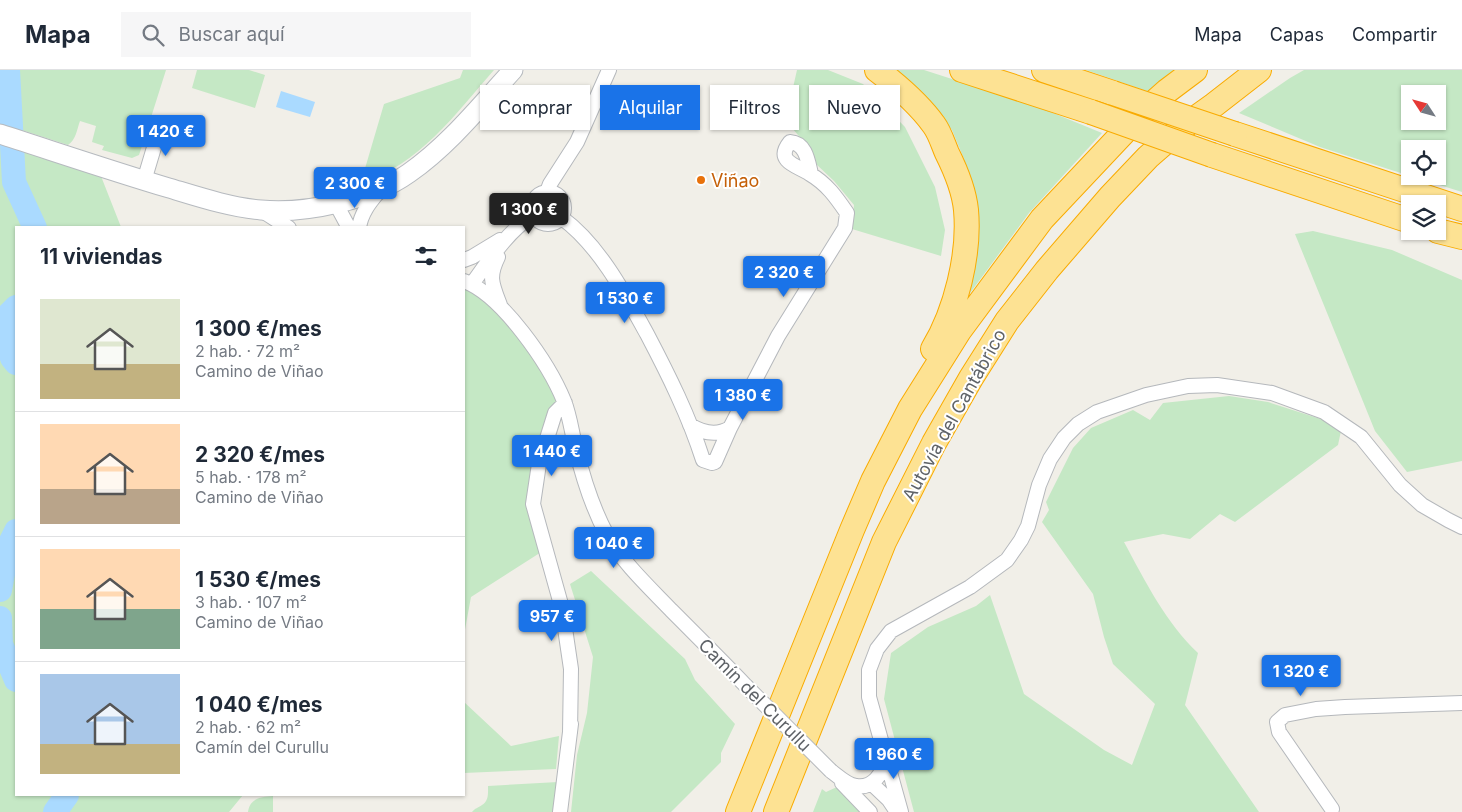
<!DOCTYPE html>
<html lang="es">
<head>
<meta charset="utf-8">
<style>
	body { margin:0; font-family:Inter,sans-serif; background:#f6f6f7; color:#1f2937; height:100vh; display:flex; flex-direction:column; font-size:19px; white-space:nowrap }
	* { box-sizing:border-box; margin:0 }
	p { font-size:16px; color:#747a83 }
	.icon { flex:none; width:28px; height:28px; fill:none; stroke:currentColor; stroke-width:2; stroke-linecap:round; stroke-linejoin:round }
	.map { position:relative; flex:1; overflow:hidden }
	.details { position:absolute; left:15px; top:156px; width:450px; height:570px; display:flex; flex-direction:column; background:#fff; border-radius:0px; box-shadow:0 1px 4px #0004 }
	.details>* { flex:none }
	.hud { position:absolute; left:480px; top:15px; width:475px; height:45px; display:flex; gap:10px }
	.needle { width:32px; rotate:306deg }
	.buttons { position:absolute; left:1401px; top:15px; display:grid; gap:10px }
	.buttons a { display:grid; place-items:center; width:45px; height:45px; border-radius:0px; background:#fff; box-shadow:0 1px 4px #0004; font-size:25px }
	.price { position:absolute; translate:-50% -42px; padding:0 11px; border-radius:5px; background:#1a73e8; color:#fff; font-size:16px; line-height:32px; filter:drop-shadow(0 1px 2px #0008) }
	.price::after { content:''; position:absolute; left:50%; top:30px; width:15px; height:11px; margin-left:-8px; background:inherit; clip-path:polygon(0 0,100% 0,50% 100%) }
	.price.selected { background:#222; color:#fff }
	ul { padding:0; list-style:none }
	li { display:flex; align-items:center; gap:15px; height:125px; padding:0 25px }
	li+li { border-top:1px solid #e0e1e3 }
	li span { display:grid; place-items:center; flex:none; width:140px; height:100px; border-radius:0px; color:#555 }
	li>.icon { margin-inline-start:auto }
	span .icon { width:60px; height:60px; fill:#fffc; stroke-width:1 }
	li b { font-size:21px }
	h2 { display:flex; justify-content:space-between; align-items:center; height:60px; padding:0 25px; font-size:21px }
	.tag { padding:0 18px; border-radius:0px; background:#fff; box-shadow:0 1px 4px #0004; font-size:18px; line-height:45px }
	.tag.selected { background:#1a73e8; color:#fff }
	header { display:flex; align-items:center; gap:30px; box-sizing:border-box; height:70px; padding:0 25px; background:#fff; border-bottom:1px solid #e0e1e3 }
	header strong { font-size:24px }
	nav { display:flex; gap:28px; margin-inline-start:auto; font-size:18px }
	.search { width:350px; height:45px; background:#f6f6f7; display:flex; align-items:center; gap:12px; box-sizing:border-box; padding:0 18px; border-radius:0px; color:#747a83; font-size:19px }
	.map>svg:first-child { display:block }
	.green { fill:#c5e8c5; fill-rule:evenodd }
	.water { fill:#aadaff }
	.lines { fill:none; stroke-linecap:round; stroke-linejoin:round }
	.river { stroke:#aadaff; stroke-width:24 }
	.minor-casing { stroke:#b5b8bc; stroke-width:16 }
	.secondary-casing { stroke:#b6babf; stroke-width:21 }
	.motorway-casing { stroke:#f9ab00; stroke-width:26 }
	.minor { stroke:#fff; stroke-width:14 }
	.secondary { stroke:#fff; stroke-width:19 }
	.motorway { stroke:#fde293; stroke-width:24 }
	.minor-bridge-casing { stroke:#b5b8bc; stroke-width:16; stroke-linecap:butt }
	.motorway-bridge-casing { stroke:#f9ab00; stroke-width:26; stroke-linecap:butt }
	.minor-bridge { stroke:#fff; stroke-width:14 }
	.motorway-bridge { stroke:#fde293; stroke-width:24 }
	.food-dot { fill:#e8710a; stroke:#fff; stroke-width:2 }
	.labels { text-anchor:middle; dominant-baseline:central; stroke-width:4; stroke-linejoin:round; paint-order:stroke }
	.food-label { font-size:18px; fill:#c56008; stroke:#fff; text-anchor:start }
	.street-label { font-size:18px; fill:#5f6368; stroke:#fff }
</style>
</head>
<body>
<header>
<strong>Mapa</strong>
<div class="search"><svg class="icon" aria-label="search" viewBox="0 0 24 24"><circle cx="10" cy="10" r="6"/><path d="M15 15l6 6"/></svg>Buscar aquí</div>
<nav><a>Mapa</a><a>Capas</a><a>Compartir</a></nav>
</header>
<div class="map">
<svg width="1462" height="742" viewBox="0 0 1462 742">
	<rect width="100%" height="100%" fill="#f1efe8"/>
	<path class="green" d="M0,0h166l-25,79 -2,6 -7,3 -30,-8 2,-4 -12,-4 4,-16 -16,-5c-3,8 -4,19 -12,24l-68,-22z
		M197,0h52l16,5 -10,33 -63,-20z
		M463,0h31c-38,43 -76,97 -133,112l23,-78 76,-26z
		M797,0h31l35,14 42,43 30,60 10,43 -4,26 -89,-27 2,-24 -20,-24 -18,-17 -6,-15 -18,-21 -8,-1z
		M894,0h30l112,36 66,27 -73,80 -67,91 11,-115 -9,-30 -12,-29 -16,-20z
		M1086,0h91l-25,23z
		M1304,0h158v122l-51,-16h27v-27h-28v27l-90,-29 -81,-34 51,-35zM1410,24h28v27h-28z
		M0,64l97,32 24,61 -105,1v567h227l-14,17h-229z
		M1313,161l79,19 70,30v181l-55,11 -32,-41 -80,-197z
		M472,214l21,16 72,103 -32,101 13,45 -75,48 -7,38v-345z
		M1229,326l39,6 62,20 11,9 -3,14 -103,77 -15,-8 -30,25 -27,-5 -39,8c21,39 42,81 74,111l-13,52 74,107h-345l-30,-113 7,-46 37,-26 48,-21 14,-11 34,99 80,56 28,15 23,-61 -42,-40 -9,-27 -11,-43 -51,-72 7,-12 -3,-8 27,-54 18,-20 42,-18 17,10 13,-17z
		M591,501l94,88 10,21 40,44 -14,29v9l-50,50h-100l6,-57 10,-42 6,-56 -23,-73z
		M464,632l47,44 48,-10 -3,33 -92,4z
		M558,712l-4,30h-82c3,-4 6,-4 10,-7 7,-4 6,-12 6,-19z
		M837,717l23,25h-47l9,-23 4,3z
		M273,726v16h-25c2,-14 13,-15 25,-16z"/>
	<path class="water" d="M281,21l34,11 -5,15 -34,-10z"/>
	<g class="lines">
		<path class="river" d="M8,0l6,112 21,46
			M16,237l-13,13 9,38 4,5
			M0,520l8,-43 8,-16
			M0,548l1,26 15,36
			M55,742l12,-17"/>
		<defs>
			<path id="minor" d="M144,111l17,-57
				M532 138a16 16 0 1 1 32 0a16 16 0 1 1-32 0Z
				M547,122l3,-8 27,-42 32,-72
				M336,134l13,24
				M261,140l28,18
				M562,148c37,27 63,76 85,116 21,40 42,82 56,126l9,3 3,-1 15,-34c-13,8 -27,5 -40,-3
				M359,158c2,-16 12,-27 21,-38
				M498,187c-10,20 -6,27 2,48
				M464,190l8,-3 28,-17
				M464,211c38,14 85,83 100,120 6,15 8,33 12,48 7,29 17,60 31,86 16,28 42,52 64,75 25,25 50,50 75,76
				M472,214c18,-25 35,-52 61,-69
				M565,333l-10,10 -16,51 -6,40 29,104 9,61 -1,64
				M730,358l48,-92 67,-108 2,-15c-11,-16 -20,-29 -37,-39 -7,-5 -18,-8 -23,-14 -5,-6 -1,-13 3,-18 16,1 18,19 21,32
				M831,701c7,5 16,14 25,15 17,3 27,-13 30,-27
				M842,713l28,29
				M871,713l18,17 8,12
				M1332,739l-53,-77 -2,-10 8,-7 31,-6 29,-2 117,-4
				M560,742l11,-88
				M901,742l-32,-115v-27l8,-21 14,-18 79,-44 37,-27 14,-20 7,-14 11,-41 11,-26 14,-21 14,-14 19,-12 49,-17 42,-9 29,-1 55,8 52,19 37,25 39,48 22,20 26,15 14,7"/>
			<path id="secondary" d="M0,64c56,18 112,37 169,54 30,9 60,19 92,22 46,4 110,-10 148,-37 40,-28 71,-67 104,-103"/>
			<path id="motorway" d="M877,0c21,16 42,34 57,55 6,8 9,19 13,28 9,18 17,37 19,57 4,44 -10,101 -33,139
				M962,0l129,42
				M1044,0l69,23
				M1235,64l227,75
				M1212,85l198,66
				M1438,161l24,6
				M738,742l114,-282 21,-49 37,-72 49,-78 83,-112 99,-105 26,-23 28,-21
				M776,742l108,-270 50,-99 37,-65 36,-57 40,-51 63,-73 38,-40 31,-27 35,-25 45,-35"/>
		</defs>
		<use href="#minor" class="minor-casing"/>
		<use href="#secondary" class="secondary-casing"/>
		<use href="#motorway" class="motorway-casing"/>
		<use href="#minor" class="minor"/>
		<use href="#secondary" class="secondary"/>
		<use href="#motorway" class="motorway"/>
		<defs>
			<path id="minor-bridge" d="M746,616l85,85"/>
			<path id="motorway-bridge" d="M1113,23l122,41
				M1091,42l121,43"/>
		</defs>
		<use href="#minor-bridge" class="minor-bridge-casing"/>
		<use href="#motorway-bridge" class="motorway-bridge-casing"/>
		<use href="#minor-bridge" class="minor-bridge"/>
		<use href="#motorway-bridge" class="motorway-bridge"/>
	</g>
	<circle class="food-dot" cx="701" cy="110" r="5"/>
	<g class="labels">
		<g class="food-label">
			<text x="711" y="110">Viñao</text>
		</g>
		<g class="street-label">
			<text transform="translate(954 345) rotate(-61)">Autovía del Cantábrico</text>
			<text transform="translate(755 625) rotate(45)">Camín del Curullu</text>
		</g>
	</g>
</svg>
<div class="buttons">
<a><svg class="needle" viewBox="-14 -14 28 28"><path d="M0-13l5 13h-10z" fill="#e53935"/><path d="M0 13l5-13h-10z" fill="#747a83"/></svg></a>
<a><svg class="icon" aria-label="locate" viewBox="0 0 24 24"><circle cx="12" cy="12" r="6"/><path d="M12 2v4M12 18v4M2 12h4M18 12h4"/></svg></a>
<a><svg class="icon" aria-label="layers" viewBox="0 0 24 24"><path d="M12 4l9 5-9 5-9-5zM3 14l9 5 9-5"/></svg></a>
</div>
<b class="price" style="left:166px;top:87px">1 420 €</b>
<b class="price" style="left:355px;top:139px">2 300 €</b>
<b class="price selected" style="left:529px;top:165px">1 300 €</b>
<b class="price" style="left:784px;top:228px">2 320 €</b>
<b class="price" style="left:625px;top:254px">1 530 €</b>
<b class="price" style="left:743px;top:351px">1 380 €</b>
<b class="price" style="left:552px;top:407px">1 440 €</b>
<b class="price" style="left:614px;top:499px">1 040 €</b>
<b class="price" style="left:552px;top:572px">957 €</b>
<b class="price" style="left:1301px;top:627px">1 320 €</b>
<b class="price" style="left:894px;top:710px">1 960 €</b>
<div class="hud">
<a class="tag">Comprar</a>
<a class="tag selected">Alquilar</a>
<a class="tag">Filtros</a>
<a class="tag">Nuevo</a>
</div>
<section class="details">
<h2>11 viviendas<svg class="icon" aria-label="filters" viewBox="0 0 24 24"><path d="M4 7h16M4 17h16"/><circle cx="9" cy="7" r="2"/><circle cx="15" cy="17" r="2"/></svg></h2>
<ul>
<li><span style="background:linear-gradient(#dfe7d0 65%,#c2b280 0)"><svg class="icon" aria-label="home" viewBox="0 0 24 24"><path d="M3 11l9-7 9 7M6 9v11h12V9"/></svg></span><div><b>1 300 €/mes</b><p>2 hab. · 72 m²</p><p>Camino de Viñao</p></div></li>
<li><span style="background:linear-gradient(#ffd9b3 65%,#b9a48a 0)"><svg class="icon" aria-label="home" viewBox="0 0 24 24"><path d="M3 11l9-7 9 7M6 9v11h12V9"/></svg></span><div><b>2 320 €/mes</b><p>5 hab. · 178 m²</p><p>Camino de Viñao</p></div></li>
<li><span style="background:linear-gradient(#ffd9b3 60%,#7fa58c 0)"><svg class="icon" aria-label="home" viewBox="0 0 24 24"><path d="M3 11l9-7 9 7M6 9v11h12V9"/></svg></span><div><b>1 530 €/mes</b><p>3 hab. · 107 m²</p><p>Camino de Viñao</p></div></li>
<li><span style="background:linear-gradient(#a9c7e8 70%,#c2b280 0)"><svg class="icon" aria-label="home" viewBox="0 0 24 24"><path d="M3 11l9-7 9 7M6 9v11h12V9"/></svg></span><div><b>1 040 €/mes</b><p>2 hab. · 62 m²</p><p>Camín del Curullu</p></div></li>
</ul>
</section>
</div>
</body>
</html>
